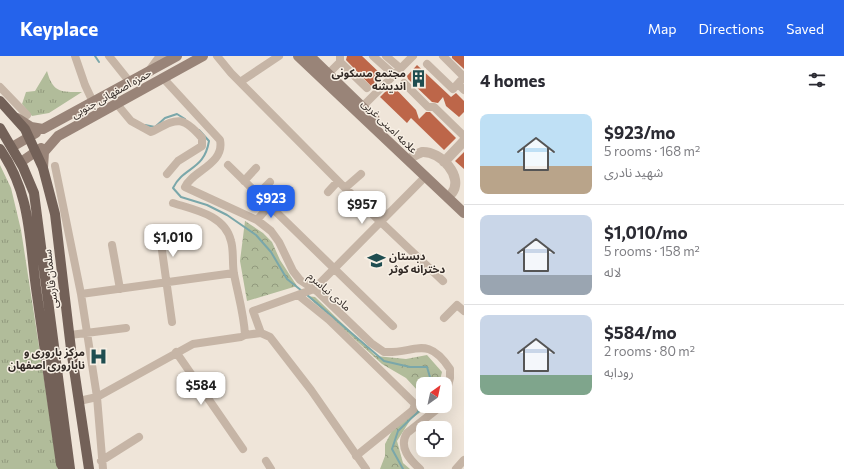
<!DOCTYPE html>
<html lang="en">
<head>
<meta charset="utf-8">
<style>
	body { margin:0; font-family:Commissioner,"Noto Sans Arabic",sans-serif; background:#f7f7f7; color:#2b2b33; height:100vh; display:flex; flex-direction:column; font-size:15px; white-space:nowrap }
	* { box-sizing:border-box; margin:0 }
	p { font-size:13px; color:#7c7c81 }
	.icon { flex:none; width:22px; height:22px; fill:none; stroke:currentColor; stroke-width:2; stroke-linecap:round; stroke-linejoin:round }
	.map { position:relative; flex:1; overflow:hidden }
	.side { display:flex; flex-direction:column; background:#fff; width:380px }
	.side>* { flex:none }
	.needle { width:26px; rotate:33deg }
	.fabs { position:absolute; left:416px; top:321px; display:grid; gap:8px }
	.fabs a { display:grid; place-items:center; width:36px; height:36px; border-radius:8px; background:#fff; box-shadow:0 4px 16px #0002; font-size:20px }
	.price { position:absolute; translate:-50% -34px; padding:0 9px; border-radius:8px; background:#fff; color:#222; font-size:13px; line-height:26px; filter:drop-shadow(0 1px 2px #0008) }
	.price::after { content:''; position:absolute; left:50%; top:24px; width:12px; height:9px; margin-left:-6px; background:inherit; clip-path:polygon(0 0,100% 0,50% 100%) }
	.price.on { background:#2563eb; color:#fff }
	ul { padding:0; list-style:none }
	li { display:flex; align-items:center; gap:12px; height:100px; padding:0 16px }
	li+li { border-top:1px solid #e1e1e2 }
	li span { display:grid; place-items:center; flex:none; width:112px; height:80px; border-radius:8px; color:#555 }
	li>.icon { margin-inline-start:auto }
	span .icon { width:48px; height:48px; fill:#fffc; stroke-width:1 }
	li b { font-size:17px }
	h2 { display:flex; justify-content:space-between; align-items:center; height:48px; padding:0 16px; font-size:17px }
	header { display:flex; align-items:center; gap:24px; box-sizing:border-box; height:56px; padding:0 20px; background:#2563eb; color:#fff }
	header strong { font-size:19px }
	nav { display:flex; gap:22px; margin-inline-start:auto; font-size:14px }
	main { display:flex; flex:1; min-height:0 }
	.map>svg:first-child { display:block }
	.grass { fill:url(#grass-tufts) }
	.forest { fill:url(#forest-crowns) }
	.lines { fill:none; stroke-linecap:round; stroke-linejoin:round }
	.stream { stroke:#7aa7aa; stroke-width:2 }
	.building { fill:#bd6649 }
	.minor { stroke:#c6b5a6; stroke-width:8 }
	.tertiary { stroke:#c6b5a6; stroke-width:10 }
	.secondary { stroke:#998478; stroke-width:10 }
	.primary { stroke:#736158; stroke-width:10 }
	.labels { text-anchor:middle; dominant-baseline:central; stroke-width:3; stroke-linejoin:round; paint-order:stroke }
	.poi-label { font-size:11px; font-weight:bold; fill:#322a26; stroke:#f7efe4; text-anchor:end }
	.street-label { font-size:11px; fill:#322a26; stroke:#f7efe4 }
</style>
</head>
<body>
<header>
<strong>Keyplace</strong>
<nav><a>Map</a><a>Directions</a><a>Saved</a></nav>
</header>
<main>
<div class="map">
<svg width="464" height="413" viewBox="0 0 464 413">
	<defs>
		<pattern id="grass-tufts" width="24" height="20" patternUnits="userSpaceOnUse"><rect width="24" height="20" fill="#b1bc9a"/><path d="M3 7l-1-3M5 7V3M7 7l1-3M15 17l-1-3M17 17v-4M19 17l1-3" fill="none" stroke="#91997d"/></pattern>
		<pattern id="forest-crowns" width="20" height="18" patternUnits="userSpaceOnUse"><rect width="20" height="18" fill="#b1bc9a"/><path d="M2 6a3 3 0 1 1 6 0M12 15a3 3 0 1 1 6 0" fill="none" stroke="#91997d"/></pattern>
	</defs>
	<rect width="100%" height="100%" fill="#efe5d9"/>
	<path class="grass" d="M47,15c6,22 14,21 35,21l-33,21 -17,3 -10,-12 4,-12 9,-1z
		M0,109l11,23 10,42 37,239h-58z"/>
	<path class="forest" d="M245,165l18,12 9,9 8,18 17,26 -50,15 -7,-40z
		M307,240l8,1 61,59 30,3 21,-4 15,17 -3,12h-16v22h6l-18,13 -14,22 6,22 7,6h-30l5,-13v-12l7,-13 29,-26 -3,-14 -12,-13 -24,-14z"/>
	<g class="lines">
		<path class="stream" d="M95,0l4,6
			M145,69l10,2 10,-9 12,-4 8,5
			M199,74l10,11c-5,30 -25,25 -36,47l8,9 26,8 20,10 29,20 15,17 16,27 15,12
			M306,238l78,67 26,6h17l5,17
			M403,413l-11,-20 6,-18 26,-25"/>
	</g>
	<path class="building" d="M347,0h15l21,20 -2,4 -9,7 -26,-27z
		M452,0h12v13l-12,-11z
		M417,9l34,32 5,-4 8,8v11l-5,5 -13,-11 -3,-9 -5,6 -6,-1 -24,-23 -1,-3z
		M392,29l24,25 3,9 7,-7h4l26,26 -12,12 -33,-32 -4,5 -27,-26z
		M464,96v17l-9,-8z"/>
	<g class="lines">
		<path class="minor" d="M75,0l10,29 8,17
			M109,0l20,25
			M217,0l14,17 114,115 98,93
			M373,0l20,18
			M386,0l14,12
			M443,0l21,21
			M340,6l27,26
			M427,8l26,25 11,-12
			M328,18l12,-12v-6
			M163,22l57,62c5,24 -28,31 -35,47l72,33 14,11 8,11 14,29 7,9 18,12 53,51 13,9c31,2 43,-18 66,17v9l-5,20
			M240,26l39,-26
			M404,27l24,24h6l30,29
			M458,28l6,6
			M0,31l27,28
			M116,47l15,18 20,11c26,-13 30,-18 51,6v8l-24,15 -11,13
			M362,51l51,-51
			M228,109l165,161
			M55,110l26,128 16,103 6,72
			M244,125l12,-13
			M345,132l16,-14
			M328,136l10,-11
			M258,138l12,-12
			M173,147c22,7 52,12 58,38 3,10 1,22 3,33 4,21 10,40 11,61l16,-2 9,4 41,53 55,79
			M257,164l13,-15
			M160,180l12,86
			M112,189l8,44
			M81,238l153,-21
			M298,239l31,25 86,84 -2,6 -57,46
			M444,262l13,-13 7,6
			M261,277l-8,-22 61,-22 112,-113
			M70,279l56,-7
			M176,296l67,97
			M79,345l18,-4 96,-53 48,-7 4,-2
			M101,405l38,-24
			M266,405l5,8
			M420,413c-10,-9 -22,-22 -13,-36l34,-27
			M456,413l8,-9"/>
		<path class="tertiary" d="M150,15l11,-15
			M413,100c3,-1 6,-3 9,-4 19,-1 42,25 30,41
			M444,106l20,-21"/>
		<path class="secondary" d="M298,0l166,157
			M310,0l65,63
			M17,62l14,9 12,2 134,-73
			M12,91l24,-14
			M21,106l20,-14
			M43,112l1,-16 14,-16 145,-80"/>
		<path class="primary" d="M0,45l25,28 18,39 12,46 16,135 18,120
			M0,72l23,39 11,26 36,276
			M0,93c32,46 29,93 37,146 8,56 16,113 24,169l3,5"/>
	</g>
	<defs>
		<symbol id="building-bare" viewBox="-9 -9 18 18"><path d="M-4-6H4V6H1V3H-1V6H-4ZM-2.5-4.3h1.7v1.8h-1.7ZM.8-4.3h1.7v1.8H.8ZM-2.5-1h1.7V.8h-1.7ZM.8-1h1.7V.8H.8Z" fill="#1f4d50" stroke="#f7efe4" stroke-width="2.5" paint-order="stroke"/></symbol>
		<symbol id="school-bare" viewBox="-9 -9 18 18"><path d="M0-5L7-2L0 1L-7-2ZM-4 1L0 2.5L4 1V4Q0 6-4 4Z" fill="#1f4d50" stroke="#f7efe4" stroke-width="2.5" paint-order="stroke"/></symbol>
		<symbol id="hospital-bare" viewBox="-9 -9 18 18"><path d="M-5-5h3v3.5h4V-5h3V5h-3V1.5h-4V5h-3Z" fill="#1f4d50" stroke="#f7efe4" stroke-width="2.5" paint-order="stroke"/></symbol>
	</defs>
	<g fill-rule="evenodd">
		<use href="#building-bare" x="406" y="10" width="25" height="25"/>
		<use href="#school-bare" x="364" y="192" width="25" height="25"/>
		<use href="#hospital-bare" x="86" y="288" width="25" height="25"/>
	</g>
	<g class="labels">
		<g class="poi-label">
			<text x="406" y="16">مجتمع مسکونی<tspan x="406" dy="13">اندیشه</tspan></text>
			<text x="389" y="199" text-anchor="start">دبستان<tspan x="389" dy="13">دخترانه کوثر</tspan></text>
			<text x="85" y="295">مرکز باروری و<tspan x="85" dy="13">ناباروری اصفهان</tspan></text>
		</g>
		<g class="street-label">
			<text transform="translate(111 37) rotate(-29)">حمزه اصفهانی جنوبی</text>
			<text transform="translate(390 70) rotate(44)">علامه امینی غربی</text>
			<text transform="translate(50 223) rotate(-97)">سلمان فارسی</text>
			<text transform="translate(330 235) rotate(41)">مادی نیاسرم</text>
		</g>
	</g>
</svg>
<div class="fabs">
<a><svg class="needle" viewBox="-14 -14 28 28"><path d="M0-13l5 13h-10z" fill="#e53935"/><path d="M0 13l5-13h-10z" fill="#7c7c81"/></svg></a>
<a><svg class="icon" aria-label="locate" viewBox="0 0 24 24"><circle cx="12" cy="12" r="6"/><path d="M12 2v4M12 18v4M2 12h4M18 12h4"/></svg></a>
</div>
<b class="price on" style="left:271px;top:163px">$923</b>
<b class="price" style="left:362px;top:169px">$957</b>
<b class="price" style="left:173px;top:202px">$1,010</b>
<b class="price" style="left:201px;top:350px">$584</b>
</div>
<section class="side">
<h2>4 homes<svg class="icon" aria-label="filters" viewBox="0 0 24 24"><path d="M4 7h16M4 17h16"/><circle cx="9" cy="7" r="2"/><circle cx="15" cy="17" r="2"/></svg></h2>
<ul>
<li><span style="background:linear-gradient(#bfe0f5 65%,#b9a48a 0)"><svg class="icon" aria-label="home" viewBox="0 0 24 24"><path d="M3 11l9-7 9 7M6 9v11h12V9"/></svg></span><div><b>$923/mo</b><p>5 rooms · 168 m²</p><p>شهید نادری</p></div></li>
<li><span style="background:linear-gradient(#c9d6e8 75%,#9aa5b1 0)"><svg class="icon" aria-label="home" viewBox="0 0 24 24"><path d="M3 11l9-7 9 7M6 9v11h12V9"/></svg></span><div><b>$1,010/mo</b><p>5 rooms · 158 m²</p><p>لاله</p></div></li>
<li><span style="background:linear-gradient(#c9d6e8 75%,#7fa58c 0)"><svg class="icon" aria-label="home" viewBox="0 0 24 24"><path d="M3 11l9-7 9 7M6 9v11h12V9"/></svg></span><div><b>$584/mo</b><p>2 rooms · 80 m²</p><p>رودابه</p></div></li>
</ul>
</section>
</main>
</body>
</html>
